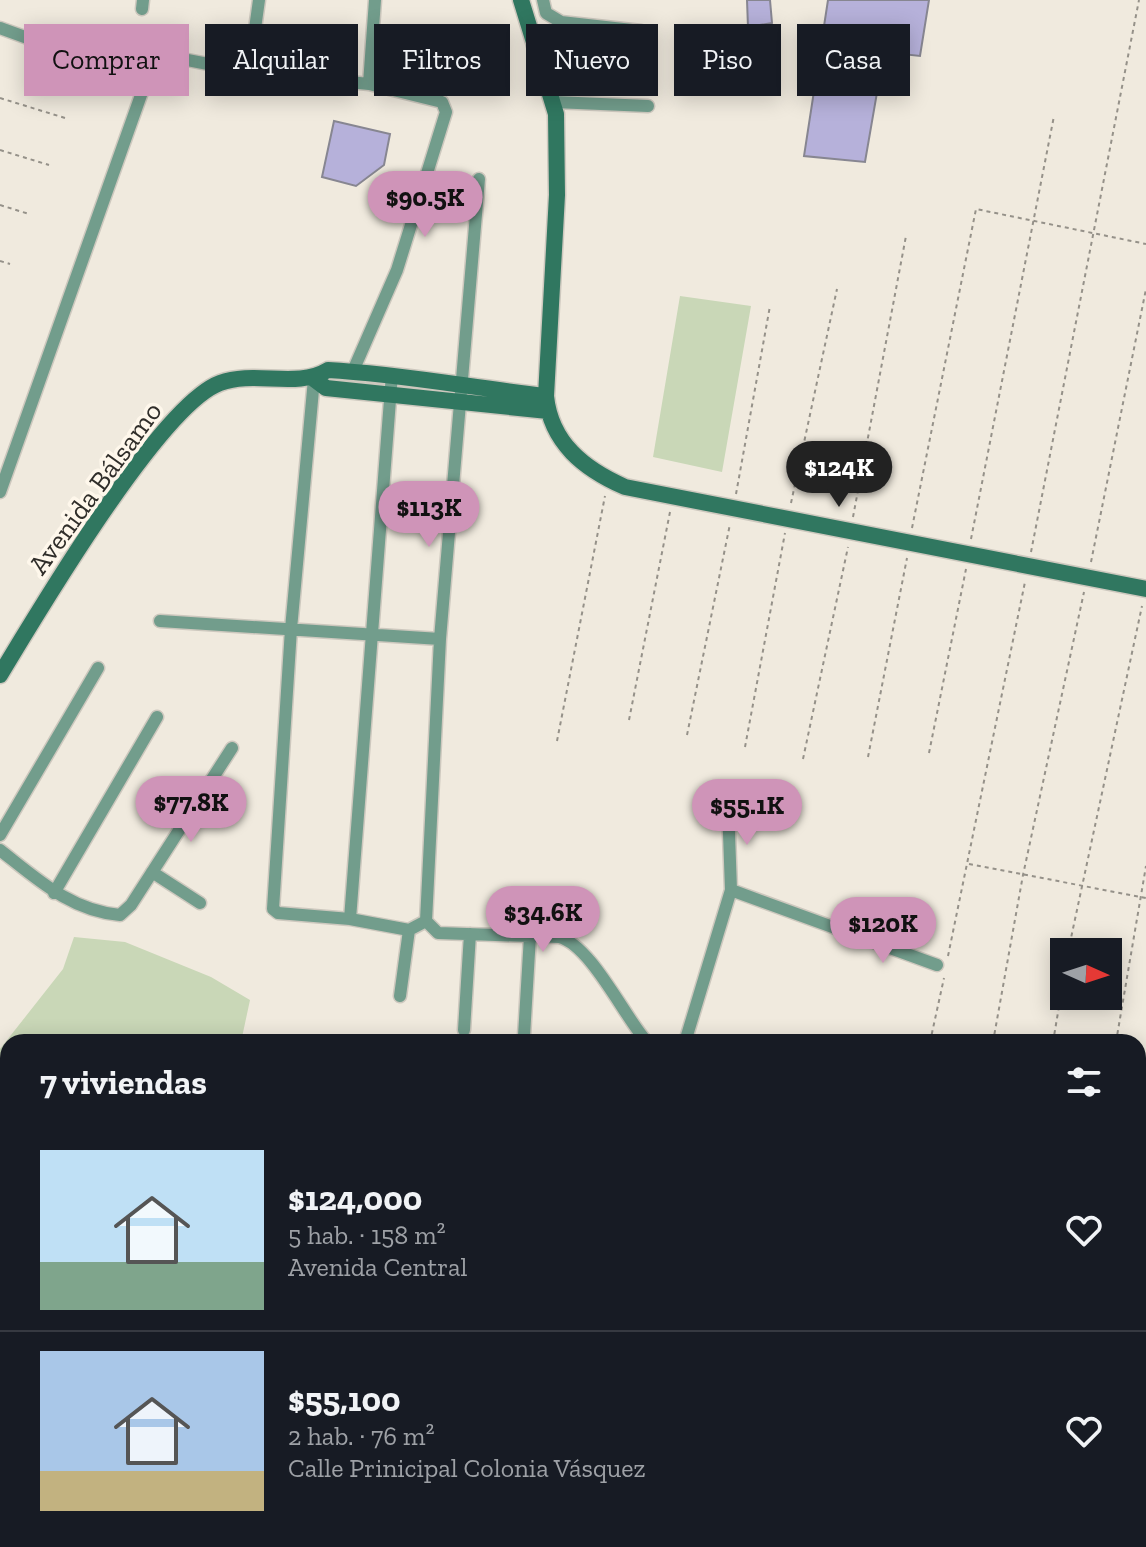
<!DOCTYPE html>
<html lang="es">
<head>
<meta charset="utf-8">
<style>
	body { margin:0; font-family:"Zilla Slab",serif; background:#242831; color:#f1f3f6; height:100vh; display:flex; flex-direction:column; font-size:30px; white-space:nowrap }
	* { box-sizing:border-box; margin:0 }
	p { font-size:26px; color:#9ea1a6 }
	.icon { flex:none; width:44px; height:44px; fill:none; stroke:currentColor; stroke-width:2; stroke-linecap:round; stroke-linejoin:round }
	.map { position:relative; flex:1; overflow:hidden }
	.details { position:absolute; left:0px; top:1034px; width:1146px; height:514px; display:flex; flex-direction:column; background:#171b24; border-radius:24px 24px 0 0; box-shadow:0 4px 20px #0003 }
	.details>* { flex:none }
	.guide { position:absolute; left:24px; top:24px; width:1098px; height:72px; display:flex; gap:16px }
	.needle { width:52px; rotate:93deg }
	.fabs { position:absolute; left:1050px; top:938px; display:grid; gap:16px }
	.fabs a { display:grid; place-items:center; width:72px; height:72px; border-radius:0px; background:#171b24; box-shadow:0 4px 20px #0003; font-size:40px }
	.price { position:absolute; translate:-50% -68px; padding:0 18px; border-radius:28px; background:#cf94b8; color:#111; font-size:26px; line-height:52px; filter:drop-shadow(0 2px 4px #0008) }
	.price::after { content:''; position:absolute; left:50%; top:48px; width:24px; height:18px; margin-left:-12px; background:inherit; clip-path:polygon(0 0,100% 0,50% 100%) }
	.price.current { background:#222; color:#fff }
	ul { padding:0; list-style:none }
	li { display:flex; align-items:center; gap:24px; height:200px; padding:0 40px }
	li+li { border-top:2px solid #363941 }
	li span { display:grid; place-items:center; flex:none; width:224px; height:160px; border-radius:0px; color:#555 }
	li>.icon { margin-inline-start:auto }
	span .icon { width:96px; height:96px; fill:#fffc; stroke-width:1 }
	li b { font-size:34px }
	h2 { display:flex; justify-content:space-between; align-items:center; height:96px; padding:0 40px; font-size:34px }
	.tag { padding:0 28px; border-radius:0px; background:#171b24; box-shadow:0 4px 20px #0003; font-size:28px; line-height:72px }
	.tag.current { background:#cf94b8; color:#111 }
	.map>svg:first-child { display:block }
	.green { fill:#c9d7b7 }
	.building { fill:#b6b1da; stroke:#878691; stroke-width:2 }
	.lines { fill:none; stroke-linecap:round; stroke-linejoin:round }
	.street-casing { stroke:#cdc8be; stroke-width:15 }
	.secondary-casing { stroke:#cdc8be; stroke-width:19 }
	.path { stroke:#959189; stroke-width:2; stroke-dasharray:4 4; stroke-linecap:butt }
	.street { stroke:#729d8c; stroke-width:12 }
	.secondary { stroke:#307760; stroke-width:16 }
	.labels { text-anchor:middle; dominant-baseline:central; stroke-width:7; stroke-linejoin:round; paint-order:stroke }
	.street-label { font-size:28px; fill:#302e2a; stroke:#fef7eb }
</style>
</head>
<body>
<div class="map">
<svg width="1146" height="1547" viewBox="0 0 1146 1547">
	<rect width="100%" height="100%" fill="#f0eade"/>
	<path class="green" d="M680,296l71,10 -29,166 -69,-15z
		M74,937l51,5 86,35 39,23 -9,42h-233v498h87l-8,7h-87v-498l63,-80z
		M113,1540h159l-4,7h-140z"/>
	<path class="building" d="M747,0h23l2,23 -24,4z
		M828,0h101l-9,56 -36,-4 -19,110 -61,-6z
		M334,121l56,13 -6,31 -28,21 -34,-9z"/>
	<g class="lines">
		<defs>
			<path id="street" d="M543,0l3,13 15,9 80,9
				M142,9l1,-9
				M0,28l146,53
				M249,72l10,-72
				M369,84l6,-84
				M554,102l94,4
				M479,179l-39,460 -14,282 12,12 121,4c32,8 66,81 88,105
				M314,379l-23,250 -18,280 5,4 72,6 59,11 17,-9
				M0,492l146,-411 21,-25 82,16 120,12 73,18 4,10 -49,158 -44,101
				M160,621l280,18
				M0,835l98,-167
				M0,850c37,29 71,61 120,65l11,-10 101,-157
				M152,872l48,31
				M731,890l206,75
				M54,893l103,-176
				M350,919l42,-545
				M400,996l9,-66
				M464,1030l6,-96
				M524,1036l6,-100
				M685,1042l46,-152 -3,-85
				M1138,1179l8,-17
				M1138,1516l8,2
				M493,1540l13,7
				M901,1547l6,-7"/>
			<path id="secondary" d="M521,0l35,114 1,81 -11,201c5,47 38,73 79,91l521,102
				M314,379l12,9 222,23
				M0,675c37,-61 160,-270 220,-292 35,-13 77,6 108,-13 74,4 145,18 218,26"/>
		</defs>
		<use href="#street" class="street-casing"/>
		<use href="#secondary" class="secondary-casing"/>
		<path class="path" d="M0,98l65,20
			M0,150l49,15
			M0,205l29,9
			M0,261l10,3
			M736,494l34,-188
			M791,503l46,-214
			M853,517l53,-281
			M912,528l64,-319 170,35
			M971,539l83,-423
			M1031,552l108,-552
			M1091,562l55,-273
			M629,720l41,-208
			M687,735l43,-211
			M557,741l48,-245
			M745,747l40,-214
			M929,753l37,-184
			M868,757l39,-199
			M803,759l45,-212
			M969,864l177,34
			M1068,952l74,-346
			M948,956l77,-374
			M930,1042l14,-64
			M993,1042l30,-167 61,-283
			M1053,1042l11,-65
			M1116,1042l30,-176
			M1142,1310l4,1
			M1138,1370l8,2
			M1138,1433l8,2
			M975,1540l8,7
			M1062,1540l8,7
			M307,1547l4,-7
			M382,1547l4,-7
			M450,1547l4,-7
			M592,1547l4,-7
			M660,1547l4,-7
			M727,1547l4,-7
			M797,1547l4,-7
			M1088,1547l6,-7"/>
		<use href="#street" class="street"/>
		<use href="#secondary" class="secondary"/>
	</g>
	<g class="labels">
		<g class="street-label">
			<text transform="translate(95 488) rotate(-54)">Avenida Bálsamo</text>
		</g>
	</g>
</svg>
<div class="fabs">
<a><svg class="needle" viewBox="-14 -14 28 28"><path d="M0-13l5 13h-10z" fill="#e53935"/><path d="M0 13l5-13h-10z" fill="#9ea1a6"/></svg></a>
</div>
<b class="price" style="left:425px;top:239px">$90.5K</b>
<b class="price current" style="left:839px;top:509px">$124K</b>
<b class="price" style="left:429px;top:549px">$113K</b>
<b class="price" style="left:191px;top:844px">$77.8K</b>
<b class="price" style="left:747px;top:847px">$55.1K</b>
<b class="price" style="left:543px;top:954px">$34.6K</b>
<b class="price" style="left:883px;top:965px">$120K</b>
<div class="guide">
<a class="tag current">Comprar</a>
<a class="tag">Alquilar</a>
<a class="tag">Filtros</a>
<a class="tag">Nuevo</a>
<a class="tag">Piso</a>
<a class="tag">Casa</a>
</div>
<section class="details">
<h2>7 viviendas<svg class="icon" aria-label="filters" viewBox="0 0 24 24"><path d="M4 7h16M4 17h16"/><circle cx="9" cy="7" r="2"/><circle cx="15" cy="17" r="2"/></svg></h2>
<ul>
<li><span style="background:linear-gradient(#bfe0f5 70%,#7fa58c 0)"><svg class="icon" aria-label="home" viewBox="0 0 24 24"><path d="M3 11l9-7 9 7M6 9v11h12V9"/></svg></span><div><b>$124,000</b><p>5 hab. · 158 m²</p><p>Avenida Central</p></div><svg class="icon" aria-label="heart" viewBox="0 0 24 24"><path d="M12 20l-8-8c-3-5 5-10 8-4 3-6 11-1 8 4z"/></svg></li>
<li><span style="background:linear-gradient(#a9c7e8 75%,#c2b280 0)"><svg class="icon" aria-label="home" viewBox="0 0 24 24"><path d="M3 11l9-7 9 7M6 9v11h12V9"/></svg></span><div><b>$55,100</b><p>2 hab. · 76 m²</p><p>Calle Prinicipal Colonia Vásquez</p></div><svg class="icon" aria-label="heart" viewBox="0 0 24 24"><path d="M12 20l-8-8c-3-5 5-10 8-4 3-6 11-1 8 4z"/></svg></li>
</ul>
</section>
</div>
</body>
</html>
